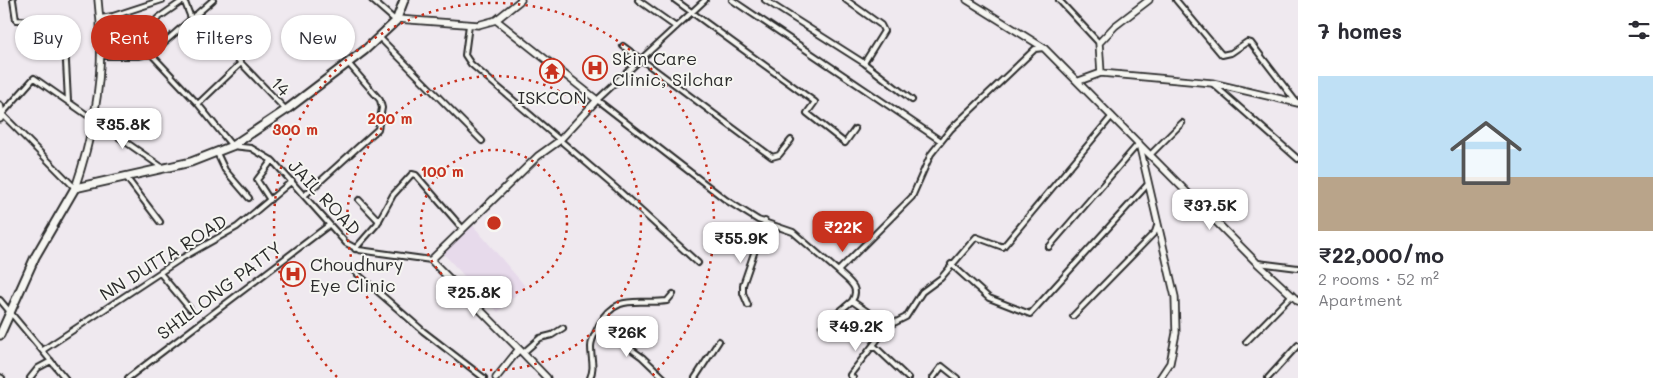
<!DOCTYPE html>
<html lang="en">
<head>
<meta charset="utf-8">
<style>
	body { margin:0; font-family:Mali,sans-serif; background:#f2f2f3; color:#2b2b33; height:100vh; display:flex; flex-direction:column; font-size:19px; white-space:nowrap }
	* { box-sizing:border-box; margin:0 }
	p { font-size:16px; color:#7c7c81 }
	.icon { flex:none; width:28px; height:28px; fill:none; stroke:currentColor; stroke-width:2; stroke-linecap:round; stroke-linejoin:round }
	.map { position:relative; flex:1; overflow:hidden }
	.sheet { display:flex; flex-direction:column; background:#fff; width:375px }
	.sheet>* { flex:none }
	.top-card { position:absolute; left:15px; top:15px; width:475px; height:45px; display:flex; gap:10px }
	.price { position:absolute; translate:-50% -42px; padding:0 11px; border-radius:10px; background:#fff; color:#222; font-size:16px; line-height:32px; filter:drop-shadow(0 1px 2px #0008) }
	.price::after { content:''; position:absolute; left:50%; top:30px; width:15px; height:11px; margin-left:-8px; background:inherit; clip-path:polygon(0 0,100% 0,50% 100%) }
	.price.on { background:#c8321e; color:#fff }
	ul { padding:0; list-style:none }
	li { display:grid; align-content:center; gap:10px; height:265px; padding:0 20px }
	li+li { border-top:1px solid #e1e1e2 }
	li span { display:grid; place-items:center; height:155px; border-radius:0px; color:#555 }
	li>.icon { margin-inline-start:auto }
	span .icon { width:90px; height:90px; fill:#fffc; stroke-width:1 }
	li b { font-size:21px }
	h2 { display:flex; justify-content:space-between; align-items:center; height:60px; padding:0 20px; font-size:21px }
	.pill { padding:0 18px; border-radius:22px; background:#fff; box-shadow:0 1px 4px #0004; font-size:18px; line-height:45px }
	.pill.on { background:#c8321e; color:#fff }
	main { display:flex; flex:1; min-height:0 }
	.map>svg:first-child { display:block }
	.built { fill:#e7daeb }
	.lines { fill:none; stroke-linecap:round; stroke-linejoin:round }
	.street-casing { stroke:#2b2b2b; stroke-width:8 }
	.secondary-casing { stroke:#2b2b2b; stroke-width:9 }
	.highway-casing { stroke:#2b2b2b; stroke-width:11 }
	.street { stroke:#f6f6f2; stroke-width:4 }
	.secondary { stroke:#f6f6f2; stroke-width:5.5 }
	.highway { stroke:#f6f6f2; stroke-width:7 }
	.ring { fill:none; stroke:#c8321e; stroke-width:2.5; stroke-dasharray:2.5 5 }
	.labels { text-anchor:middle; dominant-baseline:central; stroke-width:4; stroke-linejoin:round; paint-order:stroke }
	.poi-label { font-size:18px; fill:#2b2b2b; stroke:#f6f6f2; text-anchor:start }
	.street-label { font-size:18px; fill:#2b2b2b; stroke:#f6f6f2 }
	.centre { fill:#c8321e; stroke:#f6f6f2; stroke-width:2.5 }
	.ring-label { font-size:15px; text-anchor:middle; font-weight:bold; fill:#c8321e; stroke:#f6f6f2; stroke-width:4; stroke-linejoin:round; paint-order:stroke }
</style>
</head>
<body>
<main>
<div class="map">
<svg width="1298" height="378" viewBox="0 0 1298 378">
	<rect width="100%" height="100%" fill="#efe9ef"/>
	<filter id="ink" filterUnits="userSpaceOnUse"><feTurbulence type="fractalNoise" baseFrequency=".02" numOctaves="2"/><feDisplacementMap in="SourceGraphic" scale="10" xChannelSelector="R" yChannelSelector="G"/><feConvolveMatrix kernelMatrix="1 2 1 2 8 2 1 2 1" color-interpolation-filters="sRGB"/></filter>
	<g filter="url(#ink)">
		<path class="built" d="M471,223l54,63 -27,26 -59,-63z"/>
		<g class="lines">
			<defs>
				<path id="street" d="M13,0l3,20 42,1 6,2 4,78
					M184,0l7,18
					M372,0l24,21
					M638,0l38,27
					M675,0l140,102 -8,11 38,30 10,-14
					M705,0l-108,100 129,100 32,20 35,12 45,39 74,-74 19,-43 20,-25 84,-80 9,-1
					M732,0l209,141
					M765,0l99,63 48,37
					M846,0l35,25 3,6 -20,32
					M1059,0l40,43
					M1176,0l46,55 9,-2 16,-11 4,1 46,60
					M195,15l91,95
					M100,18l13,-2 49,-16
					M469,25l-4,30 6,9 146,125 81,74
					M379,37l103,104
					M138,38l20,-20 26,-18
					M623,46l149,111 7,-2 12,-15
					M151,54l47,50 34,42 19,2 22,13 73,82 13,7 72,10
					M102,56h36l13,-2 62,-54
					M1213,84l85,75
					M198,104l43,-41
					M217,153l8,17 24,28
					M1150,155l32,-32
					M126,177l34,45
					M75,188l-73,-74 32,-36 129,90
					M305,195l73,-66 4,-21 -2,-8 -32,-37
					M270,200l-13,-20 15,-20
					M359,200l20,21
					M1049,247l90,-104
					M355,249l22,-25 16,-29 19,-21 4,1 47,54
					M1258,263l40,5
					M951,264l38,34 41,16 118,-130
					M353,270l70,61 61,47
					M838,271c10,10 23,16 14,30l36,25
					M160,273l30,36
					M0,300l65,78
					M748,305l-5,-12v-8l22,-64
					M1073,316l82,-84 2,-6
					M599,326l43,31 22,21
					M822,326l30,-25
					M1246,342l46,-47
					M873,345l35,33
					M43,350l139,-92 55,-31 55,-46
					M523,353l17,-15 12,-3 11,-7
					M0,377l2,1
					M30,378l8,-10 13,-7
					M128,378l201,-153
					M590,378c5,-11 1,-19 1,-31 0,-8 5,-15 8,-22 19,-33 37,-20 68,-24l6,-7
					M695,378l24,-37
					M853,378l-3,-3 38,-49 18,-9 16,-25 19,-14 35,-41 27,10 109,-131
					M933,378l9,-12 15,12
					M1268,378l30,-33"/>
				<path id="secondary" d="M967,0l77,48 212,214 42,39
					M397,19l81,6 18,-5 25,-20
					M496,20l101,80 -38,41 -21,15 -107,104 88,89 -23,29
					M1101,73l111,10 86,20
					M1079,81l22,-8 -2,-30 16,-17 34,-26
					M0,105l2,9 -2,5
					M1139,143l36,154 1,36 -6,30 -10,15
					M75,188c21,-61 31,-124 23,-188
					M519,349l28,29"/>
				<path id="highway" d="M0,335l35,-78 40,-69 116,-26 41,-16 54,-36 79,-60 31,-29 8,-21"/>
			</defs>
			<use href="#street" class="street-casing"/>
			<use href="#secondary" class="secondary-casing"/>
			<use href="#highway" class="highway-casing"/>
			<use href="#street" class="street"/>
			<use href="#secondary" class="secondary"/>
			<use href="#highway" class="highway"/>
		</g>
	</g>
	<g class="ring">
		<circle cx="494" cy="223" r="73"/>
		<circle cx="494" cy="223" r="147"/>
		<path d="M337 377A220 220 0 1 1 651 377"/>
	</g>
	<defs>
		<symbol id="hospital-ring" viewBox="-11 -11 22 22"><circle r="9.5" fill="#f6f6f2" stroke="#c8321e" stroke-width="1.5"/><path d="M-5-5h3v3.5h4V-5h3V5h-3V1.5h-4V5h-3Z" fill="#c8321e"/></symbol>
		<symbol id="temple-ring" viewBox="-11 -11 22 22"><circle r="9.5" fill="#f6f6f2" stroke="#c8321e" stroke-width="1.5"/><path d="M0-6L5-2H3V0L6.5 2.5H4V6H1.5V3h-3V6H-4V2.5H-6.5L-3 0V-2H-5Z" fill="#c8321e"/></symbol>
	</defs>
	<g fill-rule="evenodd">
		<use href="#hospital-ring" x="581" y="54" width="28" height="28"/>
		<use href="#temple-ring" x="538" y="57" width="28" height="28"/>
		<use href="#hospital-ring" x="279" y="260" width="28" height="28"/>
	</g>
	<g class="labels">
		<g class="poi-label">
			<text x="612" y="58">Skin Care<tspan x="612" dy="21">Clinic, Silchar</tspan></text>
			<text x="552" y="97" text-anchor="middle">ISKCON</text>
			<text x="310" y="264">Choudhury<tspan x="310" dy="21">Eye Clinic</tspan></text>
		</g>
		<g class="street-label">
			<text transform="translate(281 86) rotate(46)">14</text>
			<text transform="translate(325 197) rotate(47)">JAIL ROAD</text>
			<text transform="translate(163 257) rotate(-32)">NN DUTTA ROAD</text>
			<text transform="translate(219 290) rotate(-37)">SHILLONG PATTY</text>
		</g>
	</g>
	<circle cx="494" cy="223" r="8" class="centre"/>
	<g class="ring-label">
		<text x="390" y="124">200 m</text>
		<text x="295" y="135">300 m</text>
		<text x="442" y="177">100 m</text>
	</g>
</svg>
<b class="price" style="left:123px;top:150px">₹35.8K</b>
<b class="price" style="left:1210px;top:231px">₹37.5K</b>
<b class="price on" style="left:843px;top:253px">₹22K</b>
<b class="price" style="left:741px;top:264px">₹55.9K</b>
<b class="price" style="left:474px;top:318px">₹25.8K</b>
<b class="price" style="left:856px;top:352px">₹49.2K</b>
<b class="price" style="left:627px;top:358px">₹26K</b>
<div class="top-card">
<a class="pill">Buy</a>
<a class="pill on">Rent</a>
<a class="pill">Filters</a>
<a class="pill">New</a>
</div>
</div>
<section class="sheet">
<h2>7 homes<svg class="icon" aria-label="filters" viewBox="0 0 24 24"><path d="M4 7h16M4 17h16"/><circle cx="9" cy="7" r="2"/><circle cx="15" cy="17" r="2"/></svg></h2>
<ul>
<li><span style="background:linear-gradient(#bfe0f5 65%,#b9a48a 0)"><svg class="icon" aria-label="home" viewBox="0 0 24 24"><path d="M3 11l9-7 9 7M6 9v11h12V9"/></svg></span><div><b>₹22,000/mo</b><p>2 rooms · 52 m²</p><p>Apartment</p></div></li>
</ul>
</section>
</main>
</body>
</html>
